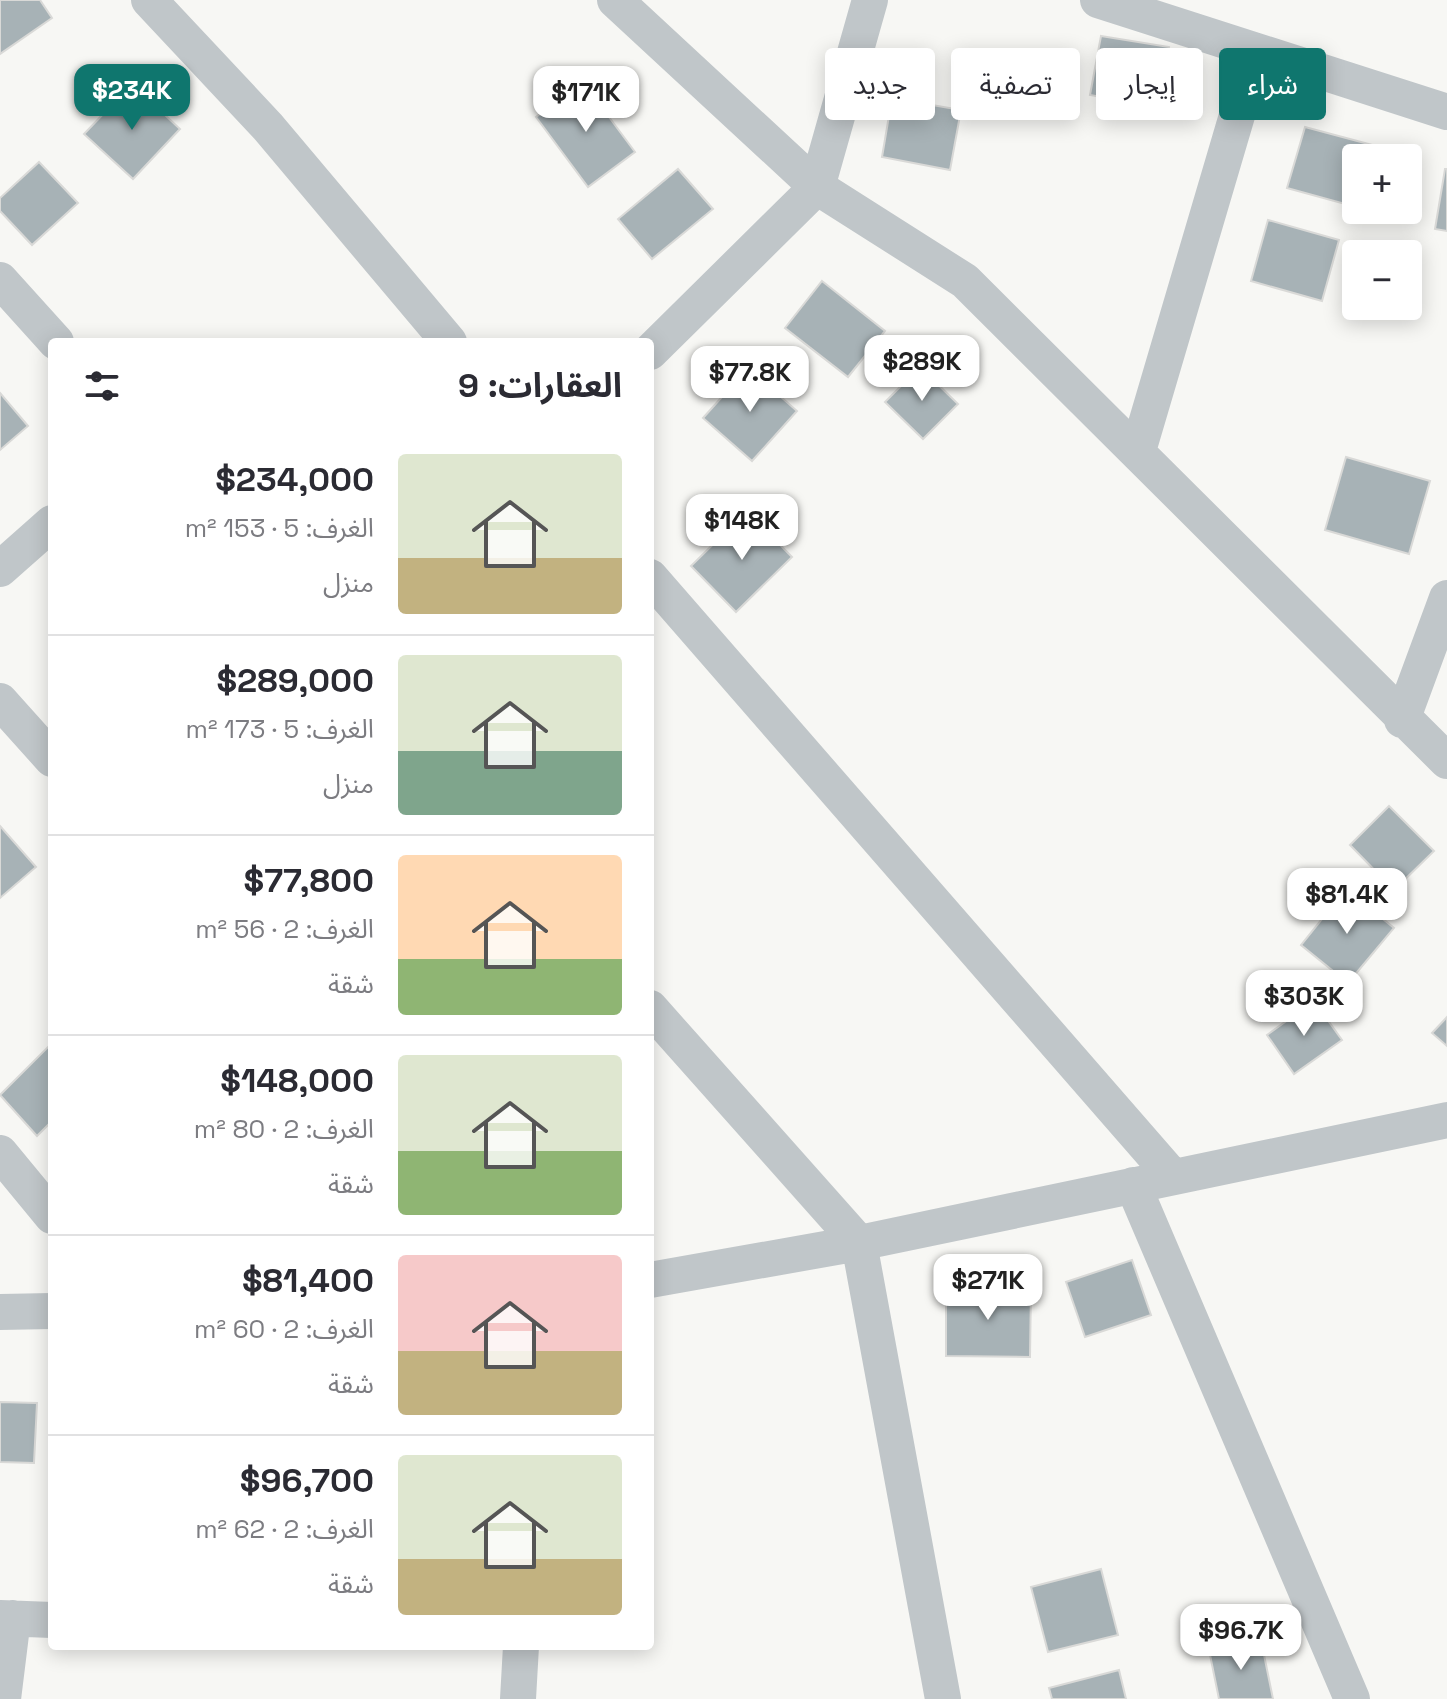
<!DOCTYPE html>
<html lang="ar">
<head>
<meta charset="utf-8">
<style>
	body { margin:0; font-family:"Space Grotesk","Noto Sans Arabic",sans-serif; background:#f2f2f3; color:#2b2b33; direction:rtl; height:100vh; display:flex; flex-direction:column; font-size:30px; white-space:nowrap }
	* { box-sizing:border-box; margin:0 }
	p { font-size:26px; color:#7c7c81 }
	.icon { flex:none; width:44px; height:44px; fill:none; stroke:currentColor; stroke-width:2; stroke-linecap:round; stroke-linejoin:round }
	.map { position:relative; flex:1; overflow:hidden; direction:ltr }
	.sheet { position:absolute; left:48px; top:338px; width:606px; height:1312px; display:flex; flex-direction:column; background:#fff; border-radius:8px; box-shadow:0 4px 20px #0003; direction:rtl }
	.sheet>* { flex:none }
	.guide { position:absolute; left:678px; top:48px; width:648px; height:72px; direction:rtl; display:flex; gap:16px }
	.buttons { position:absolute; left:1342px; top:144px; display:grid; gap:16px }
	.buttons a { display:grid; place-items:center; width:80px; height:80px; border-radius:8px; background:#fff; box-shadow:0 4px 20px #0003; font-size:40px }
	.price { position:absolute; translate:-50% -68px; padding:0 18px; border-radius:16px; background:#fff; color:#222; font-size:26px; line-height:52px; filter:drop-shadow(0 2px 4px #0008) }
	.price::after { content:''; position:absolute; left:50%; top:48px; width:24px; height:18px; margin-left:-12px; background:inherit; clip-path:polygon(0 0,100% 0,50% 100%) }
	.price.active { background:#0f766e; color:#fff }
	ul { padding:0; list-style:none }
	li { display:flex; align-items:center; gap:24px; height:200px; padding:0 32px }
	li+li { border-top:2px solid #e1e1e2 }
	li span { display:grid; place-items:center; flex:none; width:224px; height:160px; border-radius:8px; color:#555 }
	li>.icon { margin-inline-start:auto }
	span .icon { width:96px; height:96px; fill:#fffc; stroke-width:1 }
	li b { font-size:34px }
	h2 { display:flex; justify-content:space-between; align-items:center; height:96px; padding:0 32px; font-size:34px }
	.chip { padding:0 28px; border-radius:8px; background:#fff; box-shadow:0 4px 20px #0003; font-size:28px; line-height:72px }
	.chip.active { background:#0f766e; color:#fff }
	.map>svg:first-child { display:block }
	.building { fill:#a7b2b6; stroke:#d9d9d7; stroke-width:2 }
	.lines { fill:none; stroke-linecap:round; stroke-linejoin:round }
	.minor { stroke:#c0c6c9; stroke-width:36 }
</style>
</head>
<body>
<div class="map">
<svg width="1447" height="1699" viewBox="0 0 1447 1699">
	<rect width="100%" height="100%" fill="#f7f7f4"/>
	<path class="building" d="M0,0h40l12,18 -52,36z
		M1101,36l68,11 -10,60 -69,-12z
		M583,82l52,70 -47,35 -52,-70z
		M132,84l48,45 -47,50 -49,-45z
		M892,98l69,12 -11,60 -68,-13z
		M1305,127l71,19 -3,12h-17v49l-69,-19z
		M39,162l39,41 -46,42 -32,-34v-13z
		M678,169l35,40 -61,50 -34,-40z
		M1445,169h2v62l-12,-2z
		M1268,220l71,20 -17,61 -71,-20z
		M822,281l63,50 -37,46 -63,-49z
		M920,367l38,37 -35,35 -38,-37z
		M748,368l49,43 -45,50 -49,-43z
		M0,393l28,33 -28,24z
		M1346,457l84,24 -21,73 -84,-24z
		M747,511l45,46 -56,55 -45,-46z
		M1389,806l45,45 -40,39 -44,-45z
		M0,826l36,41 -36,31z
		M1346,889l48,39 -46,55 -47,-38z
		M1314,1001l28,39 -48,34 -27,-39z
		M1447,1017v29l-15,-13z
		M48,1047l4,3v71l-15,15 -37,-41z
		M1132,1260l19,55 -66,22 -19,-55z
		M946,1287l85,1 -1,69 -84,-1z
		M0,1402l37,1 -3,60 -34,-1z
		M1101,1569l17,66 -70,17 -17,-65z
		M1261,1640l12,59h-54l-10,-49z
		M1119,1670l7,29h-74l-3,-11z"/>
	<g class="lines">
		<path class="minor" d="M149,0l119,127 181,215
			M615,0l202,187 148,94 482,480
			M1098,0l349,112
			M0,280l56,62
			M650,352l167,-165 53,-187
			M1138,451l118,-400
			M0,569l52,-46
			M650,577l523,600
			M0,701l52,58
			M1402,720l45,-122
			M650,1008l209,235 84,456
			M0,1153l52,63
			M1133,1185l219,514
			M650,1280l209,-37 588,-123
			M0,1312l52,-1
			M0,1618l52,2
			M3,1699l10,-81
			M518,1699l3,-53"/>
	</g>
</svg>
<div class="buttons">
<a>+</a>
<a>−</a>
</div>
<b class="price active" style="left:132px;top:132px">$234K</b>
<b class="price" style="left:586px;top:134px">$171K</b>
<b class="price" style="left:922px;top:403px">$289K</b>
<b class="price" style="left:750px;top:414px">$77.8K</b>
<b class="price" style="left:742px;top:562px">$148K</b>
<b class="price" style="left:1347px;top:936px">$81.4K</b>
<b class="price" style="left:1304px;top:1038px">$303K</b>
<b class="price" style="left:988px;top:1322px">$271K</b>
<b class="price" style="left:1241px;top:1672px">$96.7K</b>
<div class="guide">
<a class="chip active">شراء</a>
<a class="chip">إيجار</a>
<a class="chip">تصفية</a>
<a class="chip">جديد</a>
</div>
<section class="sheet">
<h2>العقارات: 9<svg class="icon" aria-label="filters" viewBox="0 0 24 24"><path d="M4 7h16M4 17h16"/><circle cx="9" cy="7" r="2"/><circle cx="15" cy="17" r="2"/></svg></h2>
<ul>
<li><span style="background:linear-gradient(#dfe7d0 65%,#c2b280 0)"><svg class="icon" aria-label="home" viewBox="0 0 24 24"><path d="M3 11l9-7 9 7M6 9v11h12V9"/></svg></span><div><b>$234,000</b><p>الغرف: 5 · 153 m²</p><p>منزل</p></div></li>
<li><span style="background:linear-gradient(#dfe7d0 60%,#7fa58c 0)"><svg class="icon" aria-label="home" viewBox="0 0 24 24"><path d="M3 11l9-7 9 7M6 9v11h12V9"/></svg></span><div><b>$289,000</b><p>الغرف: 5 · 173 m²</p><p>منزل</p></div></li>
<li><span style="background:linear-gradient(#ffd9b3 65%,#8fb573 0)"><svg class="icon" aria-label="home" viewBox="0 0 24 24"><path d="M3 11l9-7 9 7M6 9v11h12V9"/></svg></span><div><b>$77,800</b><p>الغرف: 2 · 56 m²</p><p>شقة</p></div></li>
<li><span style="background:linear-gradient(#dfe7d0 60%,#8fb573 0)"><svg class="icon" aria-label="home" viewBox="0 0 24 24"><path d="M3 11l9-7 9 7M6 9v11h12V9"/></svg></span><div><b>$148,000</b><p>الغرف: 2 · 80 m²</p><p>شقة</p></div></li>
<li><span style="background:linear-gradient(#f6c9c9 60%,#c2b280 0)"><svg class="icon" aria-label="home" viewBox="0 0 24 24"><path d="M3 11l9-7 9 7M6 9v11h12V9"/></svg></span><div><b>$81,400</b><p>الغرف: 2 · 60 m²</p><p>شقة</p></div></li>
<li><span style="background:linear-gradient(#dfe7d0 65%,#c2b280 0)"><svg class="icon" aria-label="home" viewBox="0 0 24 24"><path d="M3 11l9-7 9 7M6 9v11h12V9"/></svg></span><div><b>$96,700</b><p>الغرف: 2 · 62 m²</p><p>شقة</p></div></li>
</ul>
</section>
</div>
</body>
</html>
